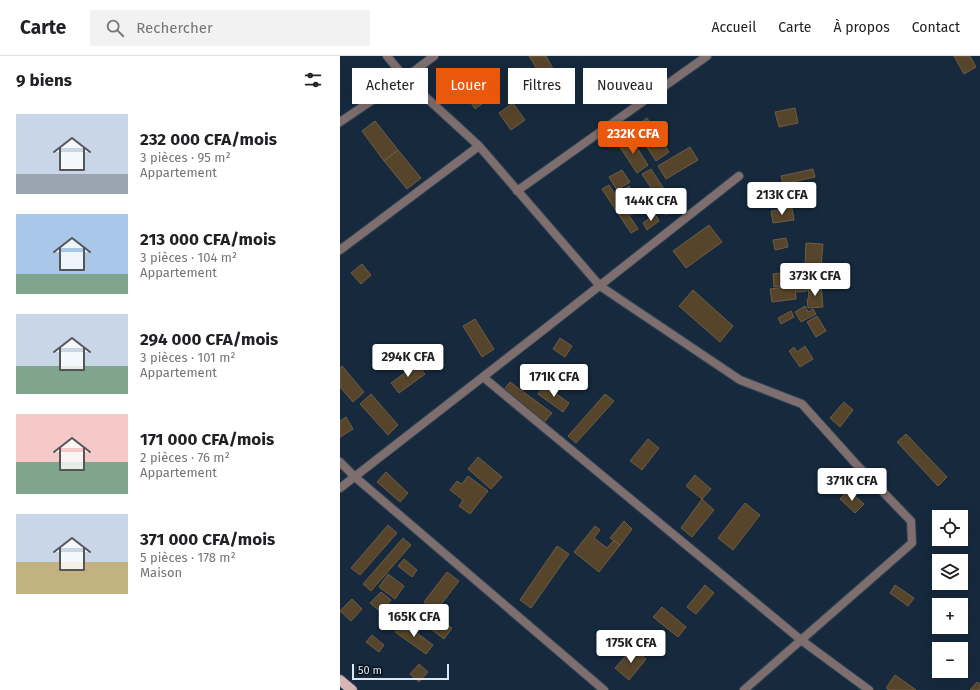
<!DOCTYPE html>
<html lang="fr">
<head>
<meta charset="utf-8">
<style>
	body { margin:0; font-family:"Fira Sans",sans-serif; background:#f2f2f2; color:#202124; height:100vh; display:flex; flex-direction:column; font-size:15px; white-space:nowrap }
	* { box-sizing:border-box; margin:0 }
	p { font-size:13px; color:#757577 }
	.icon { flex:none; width:22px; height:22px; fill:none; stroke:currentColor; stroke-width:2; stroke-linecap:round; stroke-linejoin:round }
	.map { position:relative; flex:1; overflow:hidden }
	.details { display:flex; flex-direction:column; background:#fff; width:340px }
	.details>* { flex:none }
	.hud { position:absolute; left:12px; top:12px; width:380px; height:36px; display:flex; gap:8px }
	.controls { position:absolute; left:592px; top:454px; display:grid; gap:8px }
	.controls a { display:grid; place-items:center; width:36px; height:36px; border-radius:0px; background:#fff; box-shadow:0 4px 16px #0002; font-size:20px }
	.scale { position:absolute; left:12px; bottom:10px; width:97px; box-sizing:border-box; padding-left:4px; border:2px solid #dce8f6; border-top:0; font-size:11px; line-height:14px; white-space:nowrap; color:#dce8f6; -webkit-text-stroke:3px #09111a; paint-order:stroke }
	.price { position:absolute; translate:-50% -34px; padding:0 9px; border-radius:4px; background:#fff; color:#222; font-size:13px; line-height:26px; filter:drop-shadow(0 1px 2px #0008) }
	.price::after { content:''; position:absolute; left:50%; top:24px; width:12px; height:9px; margin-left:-6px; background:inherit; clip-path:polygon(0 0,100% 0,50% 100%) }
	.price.current { background:#ea580c; color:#fff }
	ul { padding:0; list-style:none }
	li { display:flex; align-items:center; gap:12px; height:100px; padding:0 16px }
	li span { display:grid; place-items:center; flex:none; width:112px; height:80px; border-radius:0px; color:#555 }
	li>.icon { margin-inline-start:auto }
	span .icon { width:48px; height:48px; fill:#fffc; stroke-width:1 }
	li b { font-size:17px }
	h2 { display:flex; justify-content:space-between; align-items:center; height:48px; padding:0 16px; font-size:17px }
	.chip { padding:0 14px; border-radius:0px; background:#fff; box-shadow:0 4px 16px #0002; font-size:14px; line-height:36px }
	.chip.current { background:#ea580c; color:#fff }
	header { display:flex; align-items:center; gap:24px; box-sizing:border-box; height:56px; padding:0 20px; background:#fff; border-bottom:1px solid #e0e0e0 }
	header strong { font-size:19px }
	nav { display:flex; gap:22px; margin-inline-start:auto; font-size:14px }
	.search { width:280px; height:36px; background:#f2f2f2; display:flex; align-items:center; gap:10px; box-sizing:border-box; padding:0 14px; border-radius:0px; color:#757577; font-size:15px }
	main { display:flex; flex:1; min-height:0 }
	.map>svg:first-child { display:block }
	.building { fill:#56452b; stroke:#6f5d43 }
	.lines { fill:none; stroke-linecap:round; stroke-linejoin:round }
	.street-casing { stroke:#324457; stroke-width:10 }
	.primary-casing { stroke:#324457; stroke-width:12 }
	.street { stroke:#7e6e6d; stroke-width:8 }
	.primary { stroke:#d7b5b3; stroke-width:10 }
</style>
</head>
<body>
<header>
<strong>Carte</strong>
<div class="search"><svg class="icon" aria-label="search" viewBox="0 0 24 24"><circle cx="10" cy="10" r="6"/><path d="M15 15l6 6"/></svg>Rechercher</div>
<nav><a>Accueil</a><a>Carte</a><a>À propos</a><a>Contact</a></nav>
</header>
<main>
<section class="details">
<h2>9 biens<svg class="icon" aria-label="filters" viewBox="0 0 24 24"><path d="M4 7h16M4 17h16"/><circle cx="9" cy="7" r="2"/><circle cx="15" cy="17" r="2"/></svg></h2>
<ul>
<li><span style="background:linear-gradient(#c9d6e8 75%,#9aa5b1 0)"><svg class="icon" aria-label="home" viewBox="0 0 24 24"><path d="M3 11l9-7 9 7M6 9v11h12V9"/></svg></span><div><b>232 000 CFA/mois</b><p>3 pièces · 95 m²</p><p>Appartement</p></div></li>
<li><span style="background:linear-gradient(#a9c7e8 75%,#7fa58c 0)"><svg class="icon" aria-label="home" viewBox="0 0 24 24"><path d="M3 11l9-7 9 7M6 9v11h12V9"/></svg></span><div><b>213 000 CFA/mois</b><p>3 pièces · 104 m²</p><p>Appartement</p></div></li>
<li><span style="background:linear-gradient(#c9d6e8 65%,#7fa58c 0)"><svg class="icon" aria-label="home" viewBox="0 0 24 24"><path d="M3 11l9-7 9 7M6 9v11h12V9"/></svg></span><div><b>294 000 CFA/mois</b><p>3 pièces · 101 m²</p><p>Appartement</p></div></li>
<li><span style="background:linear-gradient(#f6c9c9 60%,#7fa58c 0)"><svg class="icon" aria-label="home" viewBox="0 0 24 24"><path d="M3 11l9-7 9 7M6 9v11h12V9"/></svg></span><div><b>171 000 CFA/mois</b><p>2 pièces · 76 m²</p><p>Appartement</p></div></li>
<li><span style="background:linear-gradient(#c9d6e8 60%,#c2b280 0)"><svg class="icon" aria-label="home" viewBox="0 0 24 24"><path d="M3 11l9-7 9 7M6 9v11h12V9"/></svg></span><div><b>371 000 CFA/mois</b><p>5 pièces · 178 m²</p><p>Maison</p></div></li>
</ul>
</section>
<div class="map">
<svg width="640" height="634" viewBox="0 0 640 634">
	<rect width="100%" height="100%" fill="#16293d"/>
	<path class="building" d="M189,0h17l10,18 -12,7z
		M614,0h16l6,11 -12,7z
		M130,20l16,25 -11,8 -17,-26z
		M173,47l12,17 -14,10 -12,-17z
		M455,52l3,15 -19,4 -4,-15z
		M307,62l22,34 -13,9 -22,-34z
		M35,65l23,29 -14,11 -22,-30z
		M290,81l18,28 -11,8 -19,-29z
		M350,91l8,13 -32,19 -8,-13z
		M58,94l23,28 -14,11 -23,-28z
		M311,113l15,23 -9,5 -15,-23z
		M473,113l2,8 -32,7 -2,-8z
		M282,114l8,12 -13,8 -8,-13z
		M269,129l29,44 -7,4 -29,-44z
		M289,130l14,22 -12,7 -14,-21z
		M461,133l3,10 -22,7 -3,-10z
		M339,134l7,11 -7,5 -7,-11z
		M329,138l9,13 -12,8 -8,-13z
		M452,152l2,12 -21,3 -2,-12z
		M315,158l4,7 -12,9 -4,-7z
		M369,169l13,17 -36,26 -13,-17z
		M446,182l2,9 -13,3 -2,-10z
		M466,187l17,1 -2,23 -16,-1z
		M22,208l9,11 -10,9 -10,-11z
		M461,214l2,13 -29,4 -1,-13z
		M466,229l1,6 -10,1 -1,-6z
		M481,229l2,22 -15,1 -1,-9h2l-1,-13z
		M455,230l1,13 -24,3 -2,-13z
		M353,234l40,36 -13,16 -41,-36z
		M465,250l3,6 5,-3 3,5 -15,8 -6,-10z
		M451,255l3,6 -13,7 -3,-6z
		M477,260l9,15 -10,6 -9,-15z
		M135,263l19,30 -12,8 -19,-31z
		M220,282l12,8 -7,11 -12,-8z
		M465,290l8,13 -13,8 -11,-16 5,-4 3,5z
		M77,308l8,10 -26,19 -8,-10z
		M2,310l22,26 -11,10 -13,-15v-19z
		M170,326l42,31 -11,13 -41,-31z
		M204,329l25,18 -6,9 -25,-18z
		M31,338l27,31 -10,10 -28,-31z
		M265,338l9,7 -38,42 -8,-7z
		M504,346l9,8 -13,17 -10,-9z
		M6,361l7,12 -13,8v-16z
		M566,378l41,43 -9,9 -41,-44z
		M308,383l11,9 -17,22 -12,-9z
		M138,401l24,20 -11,12 -23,-20z
		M46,416l22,21 -8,9 -23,-20z
		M355,419l16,14 -9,10 -16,-13z
		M128,420l20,15 -18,23 -11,-8 4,-6 -13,-10 7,-9 5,3z
		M508,434l16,14 -9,9 -15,-14z
		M362,443l12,11 -22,27 -11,-9z
		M405,447l15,12 -27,35 -15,-12z
		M284,465l8,8 -12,16 -10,-7z
		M48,469l9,8 -37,42 -9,-7z
		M255,470l5,4 -6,8 13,10 7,-8 6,5 -21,27 -25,-20z
		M63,482l8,7 -40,46 -8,-7z
		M217,490l12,8 -38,54 -11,-8z
		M64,503l13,11 -5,7 -14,-11z
		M107,516l12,9 -23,30 -12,-9z
		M48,518l16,12 -9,13 -16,-12z
		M365,529l9,8 -18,21 -9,-7z
		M555,529l19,13 -6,8 -18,-13z
		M41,536l10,8 -10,12 -11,-9z
		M12,543l10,10 -11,12 -11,-10z
		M82,550l30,22 -8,11 -30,-23z
		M322,551l24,20 -8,10 -25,-20z
		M62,566l31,23 -7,9 -31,-22z
		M32,579l12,10 -5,7 -13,-10z
		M293,592l13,11 -17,21 -14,-12z
		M79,608l9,8 -9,10 -9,-8z
		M555,619l21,15h-27l-3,-2z
		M637,626l3,2v6h-10z"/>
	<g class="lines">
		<defs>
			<path id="street" d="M47,0l18,22 74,68 121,140 140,94 62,24 54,60 55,57 1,22 -168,147
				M0,66l65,-44 29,-22
				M177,135l190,-135
				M0,194l139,-104
				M143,321l318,263 68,50
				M0,406l15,15 249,213
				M0,432l202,-157 197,-155"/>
			<path id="primary" d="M0,624l12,10"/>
		</defs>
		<use href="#street" class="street-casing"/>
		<use href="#primary" class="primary-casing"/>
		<use href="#street" class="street"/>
		<use href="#primary" class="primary"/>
	</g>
</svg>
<div class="controls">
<a><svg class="icon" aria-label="locate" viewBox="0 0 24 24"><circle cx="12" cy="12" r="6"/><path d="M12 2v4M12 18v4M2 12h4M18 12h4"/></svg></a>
<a><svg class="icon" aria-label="layers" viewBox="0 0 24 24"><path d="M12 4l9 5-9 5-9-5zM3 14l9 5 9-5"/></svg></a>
<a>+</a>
<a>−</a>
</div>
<div class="scale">50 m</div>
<b class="price current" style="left:293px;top:99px">232K CFA</b>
<b class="price" style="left:442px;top:160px">213K CFA</b>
<b class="price" style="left:311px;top:166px">144K CFA</b>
<b class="price" style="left:475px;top:241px">373K CFA</b>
<b class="price" style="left:68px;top:322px">294K CFA</b>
<b class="price" style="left:214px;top:342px">171K CFA</b>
<b class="price" style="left:512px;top:446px">371K CFA</b>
<b class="price" style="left:74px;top:582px">165K CFA</b>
<b class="price" style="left:291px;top:608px">175K CFA</b>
<div class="hud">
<a class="chip">Acheter</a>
<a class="chip current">Louer</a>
<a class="chip">Filtres</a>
<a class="chip">Nouveau</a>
</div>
</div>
</main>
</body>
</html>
